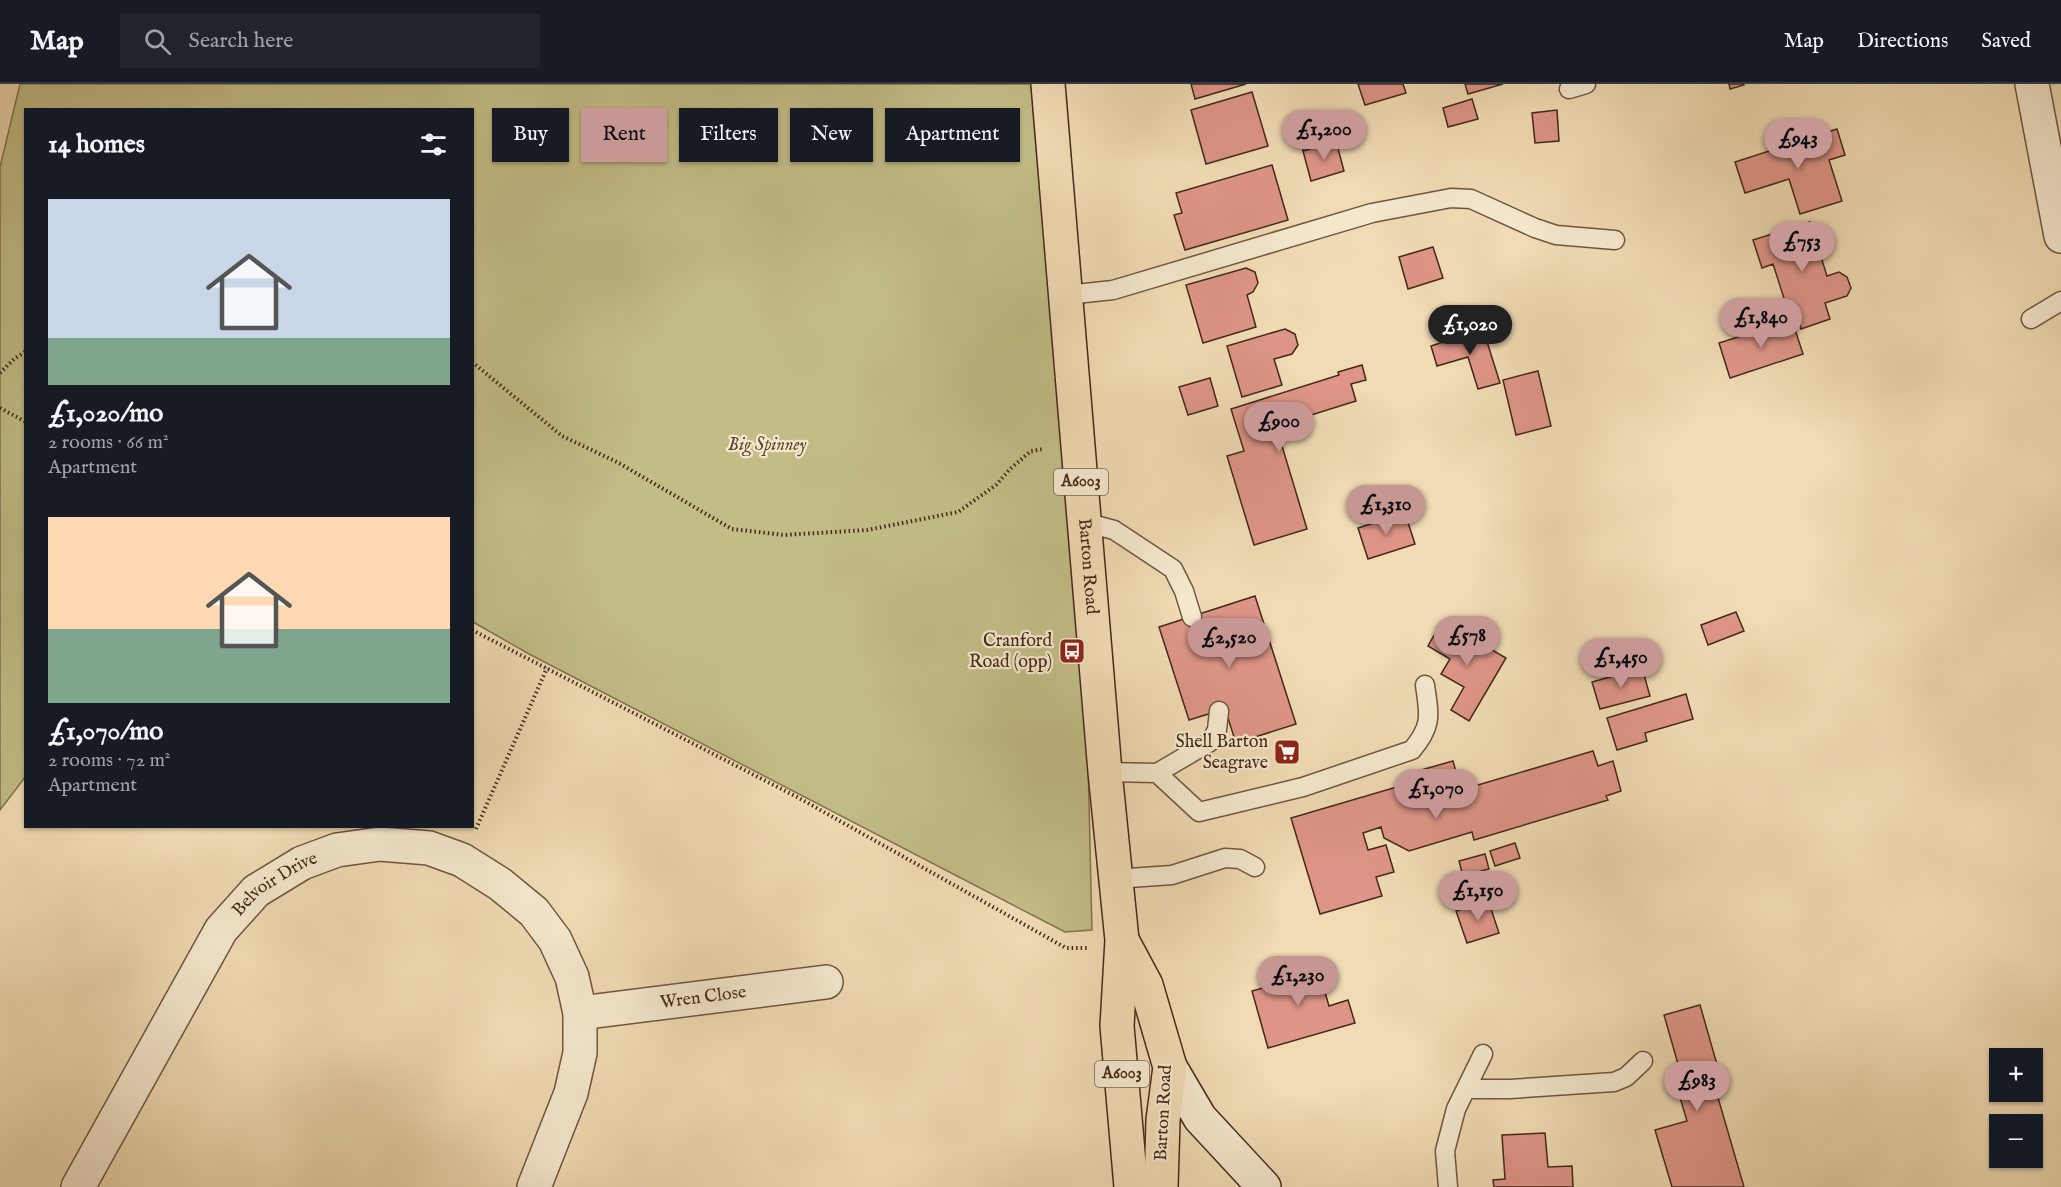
<!DOCTYPE html>
<html lang="en">
<head>
<meta charset="utf-8">
<style>
	body { margin:0; font-family:"IM FELL English",serif; background:#20242c; color:#f1f3f6; height:100vh; display:flex; flex-direction:column; font-size:22px; white-space:nowrap }
	* { box-sizing:border-box; margin:0 }
	p { font-size:20px; color:#9ea1a6 }
	.icon { flex:none; width:33px; height:33px; fill:none; stroke:currentColor; stroke-width:2; stroke-linecap:round; stroke-linejoin:round }
	.map { position:relative; flex:1; overflow:hidden }
	.drawer { position:absolute; left:24px; top:24px; width:450px; height:720px; display:flex; flex-direction:column; background:#171b24; border-radius:0px; box-shadow:0 2px 4px #0004 }
	.drawer>* { flex:none }
	.top-card { position:absolute; left:492px; top:24px; width:570px; height:54px; display:flex; gap:12px }
	.tools { position:absolute; left:1989px; top:964px; display:grid; gap:12px }
	.tools a { display:grid; place-items:center; width:54px; height:54px; border-radius:0px; background:#171b24; box-shadow:0 2px 4px #0004; font-size:30px }
	.price { position:absolute; translate:-50% -51px; padding:0 14px; border-radius:21px; background:#c59692; color:#111; font-size:20px; line-height:39px; filter:drop-shadow(0 2px 3px #0008) }
	.price::after { content:''; position:absolute; left:50%; top:36px; width:18px; height:14px; margin-left:-9px; background:inherit; clip-path:polygon(0 0,100% 0,50% 100%) }
	.price.selected { background:#222; color:#fff }
	ul { padding:0; list-style:none }
	li { display:grid; align-content:center; gap:12px; height:318px; padding:0 24px }
	li span { display:grid; place-items:center; height:186px; border-radius:0px; color:#555 }
	li>.icon { margin-inline-start:auto }
	span .icon { width:108px; height:108px; fill:#fffc; stroke-width:1 }
	li b { font-size:26px }
	h2 { display:flex; justify-content:space-between; align-items:center; height:72px; padding:0 24px; font-size:26px }
	.chip { padding:0 21px; border-radius:0px; background:#171b24; box-shadow:0 2px 4px #0004; font-size:21px; line-height:54px }
	.chip.selected { background:#c59692; color:#111 }
	header { display:flex; align-items:center; gap:36px; box-sizing:border-box; height:84px; padding:0 30px; background:#171b24; border-bottom:2px solid #363941 }
	header strong { font-size:28px }
	nav { display:flex; gap:33px; margin-inline-start:auto; font-size:21px }
	.search { width:420px; height:54px; background:#20242c; display:flex; align-items:center; gap:15px; box-sizing:border-box; padding:0 21px; border-radius:0px; color:#9ea1a6; font-size:22px }
	.map>svg:first-child { display:block }
	.green { fill:#c2bd87; stroke:#837350; stroke-width:1.5 }
	.building { fill:#de9587; stroke:#442918; stroke-width:1.5 }
	.lines { fill:none; stroke-linecap:round; stroke-linejoin:round }
	.lane-casing { stroke:#6f563f; stroke-width:21 }
	.street-casing { stroke:#6f563f; stroke-width:36 }
	.secondary-casing { stroke:#442918; stroke-width:36 }
	.primary-casing { stroke:#442918; stroke-width:36 }
	.path { stroke:#442918; stroke-width:4; stroke-dasharray:1.5 3; stroke-linecap:butt }
	.lane { stroke:#f5e8ce; stroke-width:18 }
	.street { stroke:#f5e8ce; stroke-width:33 }
	.secondary { stroke:#f5e8ce; stroke-width:33 }
	.primary { stroke:#f0dbb4; stroke-width:33 }
	.labels { text-anchor:middle; dominant-baseline:central; stroke-width:4.5; stroke-linejoin:round; paint-order:stroke }
	.shield { fill:#f5e8ce; stroke:#79624f; stroke-width:1.5 }
	.shield-label { font-size:16px; font-weight:bold; fill:#442918 }
	.park-label { font-size:18px; font-style:italic; fill:#5d472e; stroke:#f5e8ce }
	.street-label { font-size:18px; fill:#442918; stroke:#f5e8ce }
	.poi-label { font-size:18px; fill:#442918; stroke:#f5e8ce; text-anchor:end }
</style>
</head>
<body>
<header>
<strong>Map</strong>
<div class="search"><svg class="icon" aria-label="search" viewBox="0 0 24 24"><circle cx="10" cy="10" r="6"/><path d="M15 15l6 6"/></svg>Search here</div>
<nav><a>Map</a><a>Directions</a><a>Saved</a></nav>
</header>
<div class="map">
<svg width="2061" height="1103" viewBox="0 0 2061 1103">
	<rect width="100%" height="100%" fill="#f0dbb4"/>
	<filter id="stains"><feTurbulence type="fractalNoise" baseFrequency=".00333" numOctaves="4"/><feColorMatrix values="0 0 0 0 .2 0 0 0 0 .09 0 0 0 0 .02 0 0 0 .5 -.17"/></filter>
	<radialGradient id="worn" r=".72"><stop offset=".6" stop-color="#630" stop-opacity="0"/><stop offset="1" stop-color="#630" stop-opacity=".3"/></radialGradient>
	<path class="green" d="M20,0h1014l32,414 21,220 5,212 -27,2 -536,-278 -56,-32 -1,-512h-446v666l-26,34v-643z"/>
	<path class="building" d="M1191,0h55l-51,15z
		M1358,0h45l3,9 -41,12z
		M1465,0h38l-35,10z
		M1729,0h14l1,1 -14,4z
		M1252,8l16,54 -62,18 -15,-54z
		M1472,15l6,20 -30,8 -5,-19z
		M1557,26l2,31 -24,2 -3,-30z
		M1354,32l5,18 -56,17 -5,-18z
		M1837,45l8,26 -16,5 13,41 -42,13 -11,-35 -44,14 -10,-31z
		M1336,57l8,30 -33,10 -8,-30z
		M1272,81l16,55 -103,30 -11,-35 8,-2 -6,-20z
		M1810,138l17,54 12,-4 8,5 4,11 -4,8 -22,7 5,16 -29,10 -5,-17 -7,2 -16,-50 -11,4 -9,-28z
		M1433,163l10,31 -35,11 -9,-32z
		M1246,184l9,4 3,11 -5,9 -6,3 9,32 -53,16 -17,-58z
		M1792,236l11,34 -73,24 -11,-35z
		M1285,245l10,5 3,11 -6,9 -18,5 8,26 -40,12 -15,-51z
		M1483,245l17,54 -22,6 -10,-32 -31,9 -6,-20z
		M1362,281l4,15 -15,4 5,17 -80,25 31,103 -53,16 -27,-89 17,-5 -13,-42 108,-34 -1,-3z
		M1538,287l13,55 -35,9 -13,-55z
		M1210,294l8,28 -30,9 -9,-28z
		M1405,429l10,31 -47,15 -10,-31z
		M1255,512l41,128 -60,19 -11,-34 -36,11 -30,-93z
		M1736,528l8,19 -36,14 -7,-20z
		M1442,537l64,37 -37,63 -18,-11 13,-23 -23,-13 9,-15 -22,-13z
		M1642,584l8,28 -50,13 -8,-27z
		M1686,610l7,25 -48,14 2,8 -30,9 -10,-32z
		M1593,667l5,15 15,-5 8,30 -15,5 2,4 -134,40 -2,-8 -63,19 -25,-13 -3,-11 -18,6 5,17 18,-5 8,27 -18,5 6,19 -62,18 -29,-96 133,-39 -3,-9 32,-9 8,29z
		M1515,759l5,15 -25,8 -5,-15z
		M1485,770l4,15 -26,7 -4,-15z
		M1488,816l11,33 -32,10 -11,-32z
		M1309,877l4,14 6,-3 10,34 19,-6 7,23 -87,25 -16,-57 29,-8 -3,-14z
		M1700,921l20,70 -8,2 32,110h-72l-17,-57 32,-9 -10,-34 7,-2 -20,-70z
		M1545,1049l3,34 24,-1 1,21h-79l-1,-7 12,-1 -3,-44z"/>
	<g class="lines">
		<defs>
			<path id="lane" d="M1569,5l17,-5
				M1066,211l47,-5 259,-77 79,-15 20,1 64,29 21,7 59,5
				M2031,235l30,-18
				M1084,438l30,8 59,39 11,22 8,26
				M1105,688l52,1 42,39 104,-25 109,-37c21,-25 17,-35 13,-65
				M1157,689l53,-31 7,-12 2,-19
				M1115,795l57,-4 53,-17 15,1 15,8
				M1466,1005h44l104,-7 12,-5 17,-16
				M1448,1103l-3,-36 11,-42 27,-55"/>
			<g id="street">
				<path d="M2032,0l29,152"/>
				<path id="s1" d="M580,929l246,-31"/>
				<path id="s2" d="M78,1103l143,-257 35,-39 46,-28 35,-13 43,-6 49,4 33,12 38,24 34,28 21,28 17,37 8,36v40l-9,40 -37,94"/>
			</g>
			<path id="secondary" d="M1170,983l30,51 64,69"/>
			<g id="primary">
				<path id="s3" d="M1048,0l57,688 17,168 -5,86 14,161"/>
				<path d="M1123,858l23,43 24,82 -7,53 -2,67"/>
			</g>
		</defs>
		<use href="#lane" class="lane-casing"/>
		<use href="#street" class="street-casing"/>
		<use href="#secondary" class="secondary-casing"/>
		<use href="#primary" class="primary-casing"/>
		<path class="path" d="M472,278l90,74 55,26 115,67 52,6 83,-5 91,-18 38,-27 14,-16 21,-18 13,-2
			M0,289l14,-14 12,-8
			M0,324l26,14
			M472,546l327,168 267,150h22
			M476,745l71,-161"/>
		<use href="#lane" class="lane"/>
		<use href="#street" class="street"/>
		<use href="#secondary" class="secondary"/>
		<use href="#primary" class="primary"/>
	</g>
	<defs>
		<symbol id="bus-square" viewBox="-11 -11 22 22"><rect x="-9" y="-9" width="18" height="18" rx="4" fill="#8f2418" stroke="#f5e8ce"/><path d="M-5-6H5V4H4V6H2V4H-2V6H-4V4H-5ZM-3.5-4V0h7V-4ZM-3.5 1.2v1.5H-2V1.2ZM2 1.2v1.5H3.5V1.2Z" fill="#fff"/></symbol>
		<symbol id="supermarket-square" viewBox="-11 -11 22 22"><rect x="-9" y="-9" width="18" height="18" rx="4" fill="#8f2418" stroke="#f5e8ce"/><path d="M-6-5.5h2.5l.6 2H6L4.5 2H-2.5L-4.4-4H-6ZM-1.5 3.2a1.3 1.3 0 1 0 .1 0ZM3 3.2a1.3 1.3 0 1 0 .1 0Z" fill="#fff"/></symbol>
	</defs>
	<g fill-rule="evenodd">
		<use href="#bus-square" x="1057" y="552" width="30" height="30"/>
		<use href="#supermarket-square" x="1272" y="653" width="30" height="30"/>
	</g>
	<g class="labels">
		<g class="shield">
			<rect x="1054" y="385" width="54" height="26" rx="4.5"/>
			<rect x="1095" y="977" width="54" height="26" rx="4.5"/>
		</g>
		<g class="shield-label">
			<text x="1081" y="398">A6003</text>
			<text x="1122" y="990">A6003</text>
		</g>
		<g class="park-label">
			<text x="767" y="361">Big Spinney</text>
		</g>
		<g class="street-label">
			<text stroke="none"><textPath href="#s3" startOffset="484">Barton Road</textPath></text>
			<text stroke="none"><textPath href="#s2" startOffset="366">Belvoir Drive</textPath></text>
			<text stroke="none"><textPath href="#s1" startOffset="124">Wren Close</textPath></text>
			<text transform="translate(1164 1029) rotate(-87)">Barton Road</text>
		</g>
		<g class="poi-label">
			<text x="1052" y="557">Cranford<tspan x="1052" dy="21">Road (opp)</tspan></text>
			<text x="1268" y="658">Shell Barton<tspan x="1268" dy="21">Seagrave</tspan></text>
		</g>
	</g>
	<rect width="100%" height="100%" filter="url(#stains)"/>
	<rect width="100%" height="100%" fill="url(#worn)"/>
</svg>
<div class="tools">
<a>+</a>
<a>−</a>
</div>
<b class="price" style="left:1324px;top:77px">£1,200</b>
<b class="price" style="left:1798px;top:86px">£943</b>
<b class="price" style="left:1802px;top:189px">£753</b>
<b class="price" style="left:1761px;top:265px">£1,840</b>
<b class="price selected" style="left:1470px;top:272px">£1,020</b>
<b class="price" style="left:1279px;top:369px">£900</b>
<b class="price" style="left:1386px;top:452px">£1,310</b>
<b class="price" style="left:1467px;top:583px">£578</b>
<b class="price" style="left:1229px;top:585px">£2,520</b>
<b class="price" style="left:1621px;top:605px">£1,450</b>
<b class="price" style="left:1436px;top:736px">£1,070</b>
<b class="price" style="left:1478px;top:838px">£1,150</b>
<b class="price" style="left:1298px;top:923px">£1,230</b>
<b class="price" style="left:1697px;top:1028px">£983</b>
<div class="top-card">
<a class="chip">Buy</a>
<a class="chip selected">Rent</a>
<a class="chip">Filters</a>
<a class="chip">New</a>
<a class="chip">Apartment</a>
</div>
<section class="drawer">
<h2>14 homes<svg class="icon" aria-label="filters" viewBox="0 0 24 24"><path d="M4 7h16M4 17h16"/><circle cx="9" cy="7" r="2"/><circle cx="15" cy="17" r="2"/></svg></h2>
<ul>
<li><span style="background:linear-gradient(#c9d6e8 75%,#7fa58c 0)"><svg class="icon" aria-label="home" viewBox="0 0 24 24"><path d="M3 11l9-7 9 7M6 9v11h12V9"/></svg></span><div><b>£1,020/mo</b><p>2 rooms · 66 m²</p><p>Apartment</p></div></li>
<li><span style="background:linear-gradient(#ffd9b3 60%,#7fa58c 0)"><svg class="icon" aria-label="home" viewBox="0 0 24 24"><path d="M3 11l9-7 9 7M6 9v11h12V9"/></svg></span><div><b>£1,070/mo</b><p>2 rooms · 72 m²</p><p>Apartment</p></div></li>
</ul>
</section>
</div>
</body>
</html>
